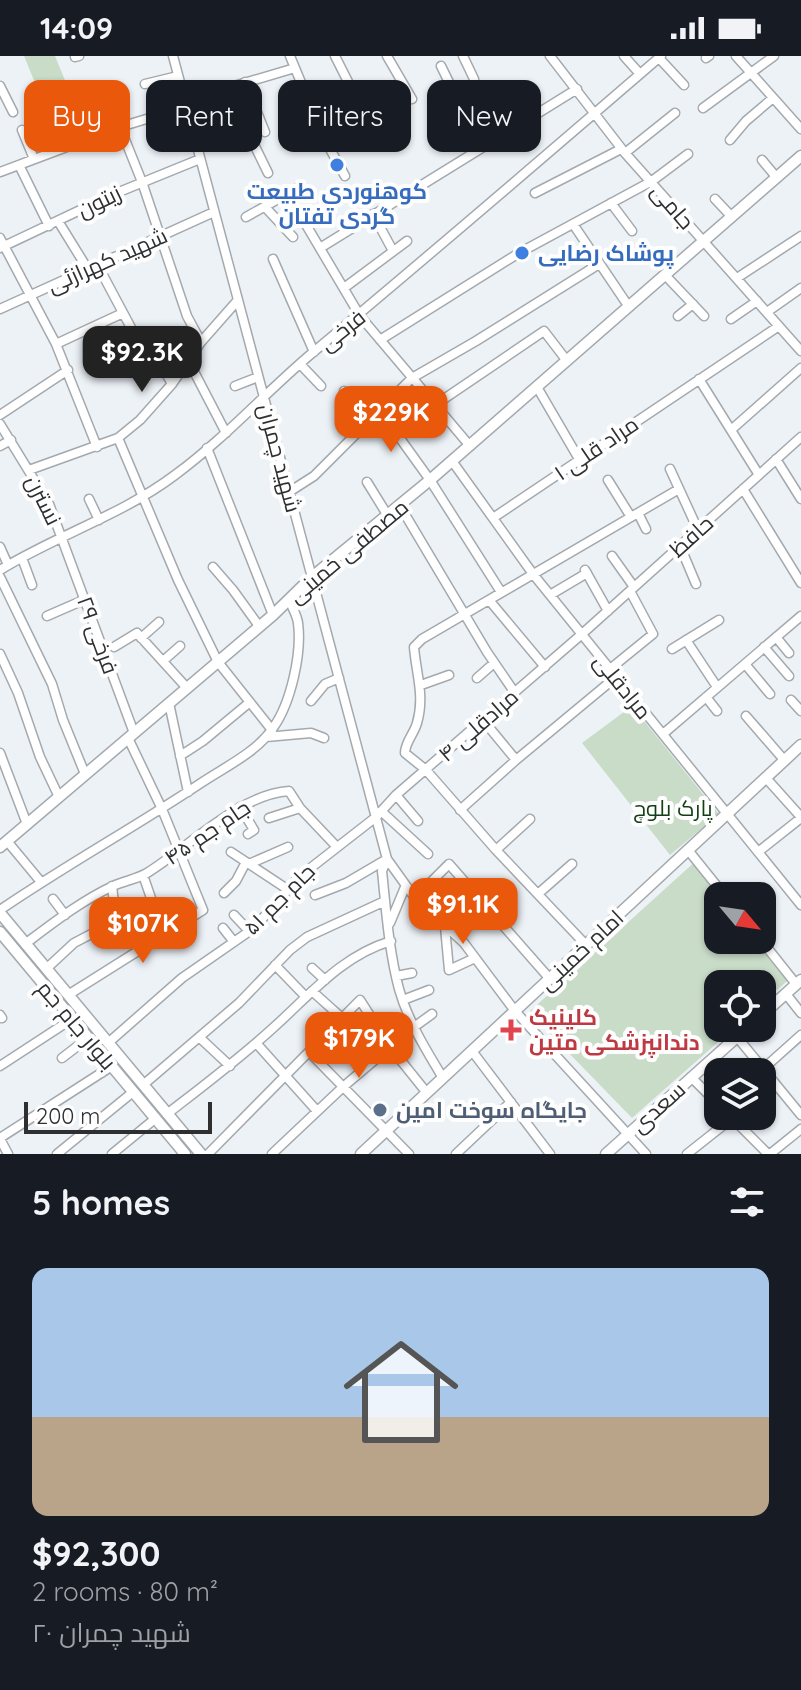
<!DOCTYPE html>
<html lang="en">
<head>
<meta charset="utf-8">
<style>
	body { margin:0; font-family:Quicksand,Cairo,sans-serif; background:#242831; color:#f1f3f6; height:100vh; display:flex; flex-direction:column; font-size:30px; white-space:nowrap }
	* { box-sizing:border-box; margin:0 }
	p { font-size:26px; color:#9ea1a6 }
	.icon { flex:none; width:44px; height:44px; fill:none; stroke:currentColor; stroke-width:2; stroke-linecap:round; stroke-linejoin:round }
	.map { position:relative; height:1098px; overflow:hidden }
	.drawer { display:flex; flex-direction:column; background:#171b24; flex:1 }
	.drawer>* { flex:none }
	.top-card { position:absolute; left:24px; top:24px; width:754px; height:72px; display:flex; gap:16px }
	.needle { width:52px; rotate:119deg }
	.tools { position:absolute; left:704px; top:826px; display:grid; gap:16px }
	.tools a { display:grid; place-items:center; width:72px; height:72px; border-radius:16px; background:#171b24; box-shadow:0 2px 6px #0004; font-size:40px }
	.scale { position:absolute; left:24px; bottom:20px; width:188px; box-sizing:border-box; padding-left:8px; border:4px solid #2e2f31; border-top:0; font-size:22px; line-height:28px; white-space:nowrap; color:#2e2f31; -webkit-text-stroke:6px #fefefe; paint-order:stroke }
	.price { position:absolute; translate:-50% -68px; padding:0 18px; border-radius:16px; background:#ea580c; color:#fff; font-size:26px; line-height:52px; filter:drop-shadow(0 2px 4px #0008) }
	.price::after { content:''; position:absolute; left:50%; top:48px; width:24px; height:18px; margin-left:-12px; background:inherit; clip-path:polygon(0 0,100% 0,50% 100%) }
	.price.on { background:#222; color:#fff }
	ul { padding:0; list-style:none }
	li { display:grid; align-content:center; gap:16px; height:424px; padding:0 32px }
	li+li { border-top:2px solid #363941 }
	li span { display:grid; place-items:center; height:248px; border-radius:16px; color:#555 }
	li>.icon { margin-inline-start:auto }
	span .icon { width:144px; height:144px; fill:#fffc; stroke-width:1 }
	li b { font-size:34px }
	h2 { display:flex; justify-content:space-between; align-items:center; height:96px; padding:0 32px; font-size:34px }
	.tag { padding:0 28px; border-radius:16px; background:#171b24; box-shadow:0 2px 6px #0004; font-size:28px; line-height:72px }
	.tag.on { background:#ea580c; color:#fff }
	.status { display:flex; justify-content:space-between; align-items:center; height:56px; padding:0 40px; background:#171b24; direction:ltr }
	.status svg { height:22px; fill:currentColor }
	.map>svg:first-child { display:block }
	.green { fill:#c9dcc8 }
	.lines { fill:none; stroke-linecap:round; stroke-linejoin:round }
	.minor-casing { stroke:#a4a9ae; stroke-width:11 }
	.major-casing { stroke:#a4a9ae; stroke-width:13 }
	.minor { stroke:#fff; stroke-width:8 }
	.major { stroke:#fff; stroke-width:10 }
	.shop-dot { fill:#3f7fe0; stroke:#fefefe; stroke-width:3 }
	.health-dot { fill:#e0444e; stroke:#fefefe; stroke-width:3 }
	.service-dot { fill:#5c6f8a; stroke:#fefefe; stroke-width:3 }
	.labels { text-anchor:middle; dominant-baseline:central; stroke-width:8; stroke-linejoin:round; paint-order:stroke }
	.shop-label { font-size:22px; font-weight:bold; fill:#366cbe; stroke:#fefefe }
	.street-label { font-size:22px; fill:#2e2f31; stroke:#fefefe }
	.park-label { font-size:22px; fill:#113e14; stroke:#fefefe }
	.health-label { font-size:22px; font-weight:bold; fill:#be3a42; stroke:#fefefe; text-anchor:start }
	.service-label { font-size:22px; font-weight:bold; fill:#4e5e75; stroke:#fefefe; text-anchor:start }
</style>
</head>
<body>
<div class="status"><b>14:09</b><svg viewBox="0 0 49 12"><path d="M0 12V9h3v3zM5 12V6h3v6zM10 12V3h3v9zM15 12V0h3v12zM26 1h20v11H26zM47 4h2v5h-2z"/></svg></div>
<div class="map">
<svg width="801" height="1098" viewBox="0 0 801 1098">
	<rect width="100%" height="100%" fill="#edf2f7"/>
	<path class="green" d="M24,0h31l14,34 -27,10z
		M632,650l87,108 -49,41 -88,-112z
		M698,803l30,37h-10v44h44l31,36 -31,27v-19h-44v44h16l-102,90 -103,-106z"/>
	<g class="lines">
		<defs>
			<path id="minor" d="M173,0l214,803 -5,12c4,38 7,81 17,118 9,32 27,61 44,89
				M290,0l34,82 21,38
				M335,0l42,83
				M387,0l25,43
				M463,0l11,23
				M550,0l75,97 176,198
				M624,0l16,18
				M736,0l65,73
				M75,1l4,-1
				M659,2l25,27
				M706,2l3,-2
				M441,10l40,82
				M245,26l20,50
				M145,28l33,-8
				M0,30l13,26
				M232,31l16,45 20,41
				M80,38l16,42
				M703,52l71,-52
				M120,71l22,55 45,134 14,26
				M22,74l12,29
				M730,84l16,-19 27,-23
				M625,97l50,-40
				M762,104l15,18
				M19,109l30,61
				M0,116l120,-45 66,-20 38,-18 71,-21
				M535,137l86,-44
				M715,143l17,18
				M611,147l21,28
				M265,151l28,30
				M373,158l20,37
				M246,161l52,-29
				M58,165l29,47
				M305,167l55,93 110,130
				M573,168l56,83
				M0,182l56,106 41,103
				M0,192l114,-54 86,-35
				M320,192l257,-159
				M273,203l41,93
				M97,208l40,75 9,-1 26,46
				M665,219l39,41
				M737,222l64,-42
				M344,232l63,-47
				M0,253l214,-97
				M767,256l34,-24
				M678,260l15,-12
				M731,263l26,-18
				M380,284l139,-87 133,-72 36,-27
				M56,288l67,-31
				M189,306l37,71
				M300,308l21,22
				M699,323l60,96
				M235,330l23,-9
				M537,331l42,72
				M344,335l26,26
				M435,349l109,-74 23,30
				M379,353l51,71 71,112
				M0,359l68,-45
				M0,368l49,80 85,229
				M731,374l70,-62
				M118,382l60,142 40,82 54,68
				M0,390l11,-6
				M207,392l66,167
				M776,403l25,40
				M452,405l81,113 268,331
				M670,413l28,61
				M29,414l89,-32 22,-18 32,-36 29,-42 37,-42
				M608,424l23,37
				M367,426l21,34
				M743,433l58,94
				M289,436l25,-16 98,-98 64,-37 123,-77
				M89,443l10,21
				M400,450l87,146 28,41
				M638,457l8,16
				M493,462l286,-192
				M680,490l16,38
				M0,491l8,18
				M612,500l22,31
				M22,502l10,27
				M213,511l20,23 26,36
				M0,514c57,-35 122,-55 175,-95 49,-36 90,-82 136,-121 118,-98 234,-198 350,-298
				M585,514l23,41
				M0,521l52,107 11,36 22,54
				M550,539l37,-22
				M489,544l56,67
				M47,560l39,-17
				M776,581l13,16
				M141,582l18,-16
				M686,584l31,47
				M114,591l23,-14 50,55
				M764,591l25,29
				M672,593l47,-29
				M0,598l18,39 22,64 19,40
				M163,605l17,-15
				M745,608l25,30
				M610,613l43,-35 -23,-43
				M477,622l17,-15
				M421,629l28,-10
				M706,641l11,14
				M791,644l10,11
				M311,645l14,-17 14,-6
				M169,647l19,89
				M746,660l39,45
				M483,664l33,40
				M663,678l138,-118
				M266,681l45,-4 13,5
				M0,697l27,71
				M180,700l23,-15 47,-39
				M766,722l35,39
				M396,739l22,26
				M240,751l14,23 -6,4
				M460,754l56,-50 100,-83
				M381,755l47,43
				M269,762l31,-10
				M7,785l34,41
				M496,794l34,-31
				M688,794l37,46
				M231,796l56,37
				M758,796l43,-34
				M249,808l39,-17
				M143,819l9,26
				M112,830l3,26
				M224,837l12,-12 10,-19
				M539,837l33,-29
				M315,839l31,-12 41,-24 28,39 49,45 51,68 131,143
				M415,842l34,-34 101,115
				M53,843l12,16
				M0,854c66,-45 135,-83 201,-127 24,-16 56,-31 72,-55 18,-25 29,-75 25,-105 -1,-8 -6,-16 -9,-23
				M234,859l15,16
				M390,867l15,-36
				M445,871l4,43 26,-12
				M223,872l11,14
				M761,884l35,44
				M25,888c28,-21 56,-43 88,-58 11,-5 24,-7 34,-13 42,-26 93,-79 142,-82l11,17 36,38
				M586,889l-90,-95 -70,-80 -21,-17c0,-11 9,-19 12,-30 8,-27 -1,-50 -3,-76l8,-8 257,-150
				M275,909l31,32
				M312,912l13,12
				M46,913l28,-26 21,-11
				M396,920l16,-3
				M312,935l30,27
				M786,938l15,19
				M68,939l135,-85 -41,-101 -34,-71
				M403,944l26,-10
				M0,959l2,3
				M414,971l18,-13
				M199,981l31,29
				M737,981l64,78
				M108,987l74,-65 72,-50 45,-51 77,-60 20,-22 186,-161 219,-197
				M256,987l61,68
				M472,995l78,103
				M309,996l100,102
				M62,1002l26,-20
				M0,1010l72,-47
				M763,1013l38,-34
				M691,1021l27,27
				M143,1029l96,-82 51,-53 17,-13 78,-36
				M762,1036l12,-10
				M167,1058c36,-28 72,-55 106,-86 37,-33 68,-72 118,-87
				M730,1060l38,38
				M0,1082l112,-72
				M0,1083l8,15
				M57,1098l76,-62
				M112,1098l44,-36
				M208,1098l152,-154 30,47 37,46
				M272,1098l71,-67 47,-40
				M456,1098l55,-52
				M687,1098l48,-38
				M770,1098l31,-25"/>
			<path id="major" d="M0,791l273,-232 39,-38 118,-97 371,-324
				M0,857l201,241
				M0,876l185,222
				M762,959l39,-35
				M361,1098l440,-409
				M606,1098l141,-126"/>
		</defs>
		<use href="#minor" class="minor-casing"/>
		<use href="#major" class="major-casing"/>
		<use href="#minor" class="minor"/>
		<use href="#major" class="major"/>
	</g>
	<g class="shop-dot">
		<circle cx="337" cy="109" r="8"/>
		<circle cx="522" cy="197" r="8"/>
	</g>
	<path class="health-dot" d="M507 962h8v8h8v8h-8v8h-8v-8h-8v-8h8z"/>
	<circle class="service-dot" cx="380" cy="1054" r="8"/>
	<g class="labels">
		<g class="shop-label">
			<text x="337" y="135">کوهنوردی طبیعت<tspan x="337" dy="25">گردی تفتان</tspan></text>
			<text x="538" y="197" text-anchor="start">پوشاک رضایی</text>
		</g>
		<g class="street-label">
			<text transform="translate(99 145) rotate(-26)">زیتون</text>
			<text transform="translate(673 150) rotate(49)">جامی</text>
			<text transform="translate(107 204) rotate(-24)">شهید کهرازئی</text>
			<text transform="translate(342 274) rotate(-39)">فرخی</text>
			<text transform="translate(596 392) rotate(-34)">مراد قلی ۱</text>
			<text transform="translate(280 402) rotate(75)">شهید چمران</text>
			<text transform="translate(44 444) rotate(64)">نسترن</text>
			<text transform="translate(691 480) rotate(-42)">حافظ</text>
			<text transform="translate(348 495) rotate(-40)">مصطفی خمینی</text>
			<text transform="translate(98 579) rotate(70)">فرخی ۲۹</text>
			<text transform="translate(623 630) rotate(51)">مرادقلی</text>
			<text transform="translate(478 669) rotate(-41)">مرادقلی ۴</text>
			<text transform="translate(207 776) rotate(-34)">جام جم ۴۵</text>
			<text transform="translate(279 843) rotate(-45)">جام جم ۵۱</text>
			<text transform="translate(581 894) rotate(-43)">امام خمینی</text>
			<text transform="translate(77 969) rotate(50)">بلوار جام جم</text>
			<text transform="translate(658 1051) rotate(-42)">سعدی</text>
		</g>
		<g class="park-label">
			<text x="673" y="752">پارک بلوچ</text>
		</g>
		<g class="health-label">
			<text x="529" y="961">کلینیک<tspan x="529" dy="25">دندانپزشکی متین</tspan></text>
		</g>
		<g class="service-label">
			<text x="396" y="1054">جایگاه سوخت امین</text>
		</g>
	</g>
</svg>
<div class="tools">
<a><svg class="needle" viewBox="-14 -14 28 28"><path d="M0-13l5 13h-10z" fill="#e53935"/><path d="M0 13l5-13h-10z" fill="#9ea1a6"/></svg></a>
<a><svg class="icon" aria-label="locate" viewBox="0 0 24 24"><circle cx="12" cy="12" r="6"/><path d="M12 2v4M12 18v4M2 12h4M18 12h4"/></svg></a>
<a><svg class="icon" aria-label="layers" viewBox="0 0 24 24"><path d="M12 4l9 5-9 5-9-5zM3 14l9 5 9-5"/></svg></a>
</div>
<div class="scale">200 m</div>
<b class="price on" style="left:142px;top:338px">$92.3K</b>
<b class="price" style="left:391px;top:398px">$229K</b>
<b class="price" style="left:463px;top:890px">$91.1K</b>
<b class="price" style="left:143px;top:909px">$107K</b>
<b class="price" style="left:359px;top:1024px">$179K</b>
<div class="top-card">
<a class="tag on">Buy</a>
<a class="tag">Rent</a>
<a class="tag">Filters</a>
<a class="tag">New</a>
</div>
</div>
<section class="drawer">
<h2>5 homes<svg class="icon" aria-label="filters" viewBox="0 0 24 24"><path d="M4 7h16M4 17h16"/><circle cx="9" cy="7" r="2"/><circle cx="15" cy="17" r="2"/></svg></h2>
<ul>
<li><span style="background:linear-gradient(#a9c7e8 60%,#b9a48a 0)"><svg class="icon" aria-label="home" viewBox="0 0 24 24"><path d="M3 11l9-7 9 7M6 9v11h12V9"/></svg></span><div><b>$92,300</b><p>2 rooms · 80 m²</p><p>شهید چمران ۲۰</p></div></li>
</ul>
</section>
</body>
</html>
